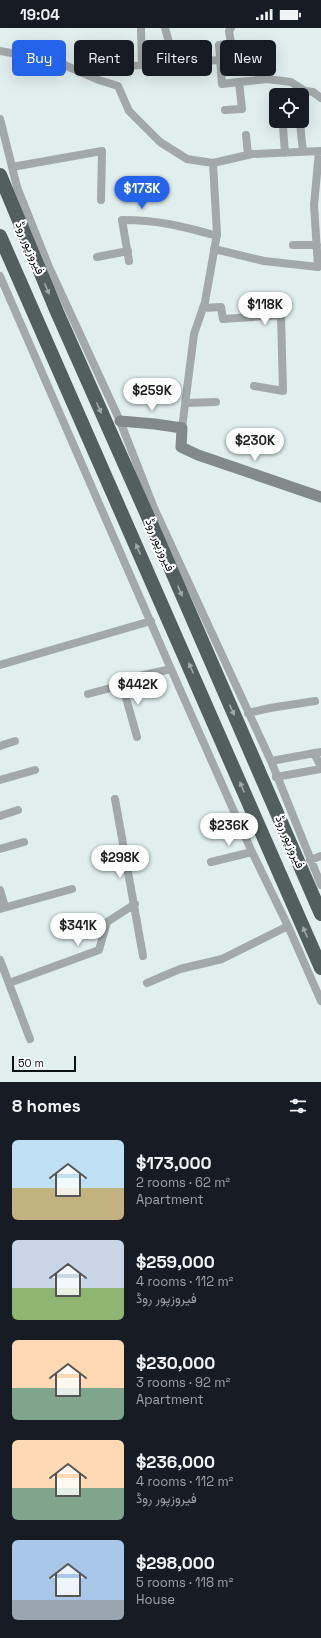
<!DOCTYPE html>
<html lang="en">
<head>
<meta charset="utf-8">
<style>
	body { margin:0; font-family:"Space Grotesk",Vazirmatn,sans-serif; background:#20242c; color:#f1f3f6; height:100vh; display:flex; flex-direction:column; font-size:15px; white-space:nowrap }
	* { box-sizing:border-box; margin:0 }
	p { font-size:13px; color:#9ea1a6 }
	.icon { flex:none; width:22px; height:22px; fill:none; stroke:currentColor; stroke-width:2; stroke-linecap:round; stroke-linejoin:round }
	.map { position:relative; height:1054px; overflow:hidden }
	.details { display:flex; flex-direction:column; background:#171b24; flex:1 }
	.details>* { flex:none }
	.guide { position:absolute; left:12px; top:12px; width:297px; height:36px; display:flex; gap:8px }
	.controls { position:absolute; left:269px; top:60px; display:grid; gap:8px }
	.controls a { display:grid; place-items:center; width:40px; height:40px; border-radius:6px; background:#171b24; box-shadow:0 4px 16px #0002; font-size:20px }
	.scale { position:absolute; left:12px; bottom:10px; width:64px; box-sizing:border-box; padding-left:4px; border:2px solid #0d1111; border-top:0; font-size:11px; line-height:14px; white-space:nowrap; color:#0d1111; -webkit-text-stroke:3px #fff; paint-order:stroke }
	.price { position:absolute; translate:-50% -34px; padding:0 9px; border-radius:14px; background:#fff; color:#222; font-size:13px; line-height:26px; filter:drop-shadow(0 1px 2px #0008) }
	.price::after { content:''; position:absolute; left:50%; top:24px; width:12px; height:9px; margin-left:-6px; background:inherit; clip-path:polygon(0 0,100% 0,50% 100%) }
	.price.current { background:#2563eb; color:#fff }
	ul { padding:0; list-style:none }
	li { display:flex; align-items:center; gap:12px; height:100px; padding:0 12px }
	li span { display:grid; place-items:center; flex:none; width:112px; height:80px; border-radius:6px; color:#555 }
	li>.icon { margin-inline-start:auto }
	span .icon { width:48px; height:48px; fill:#fffc; stroke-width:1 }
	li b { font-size:17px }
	h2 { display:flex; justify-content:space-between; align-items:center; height:48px; padding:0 12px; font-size:17px }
	.chip { padding:0 14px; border-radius:6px; background:#171b24; box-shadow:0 4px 16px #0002; font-size:14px; line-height:36px }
	.chip.current { background:#2563eb; color:#fff }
	.status { display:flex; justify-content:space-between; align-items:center; height:28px; padding:0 20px; background:#171b24; direction:ltr }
	.status svg { height:11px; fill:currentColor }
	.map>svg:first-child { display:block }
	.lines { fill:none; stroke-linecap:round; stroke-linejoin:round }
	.street { stroke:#a3a9a9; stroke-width:8 }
	.secondary { stroke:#818989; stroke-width:11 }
	.highway { stroke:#535f5e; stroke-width:14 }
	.oneway { fill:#a0a7a6 }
	.labels { text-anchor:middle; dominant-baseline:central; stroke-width:4; stroke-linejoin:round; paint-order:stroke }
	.street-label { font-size:12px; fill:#0d1111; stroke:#fff }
</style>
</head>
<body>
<div class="status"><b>19:04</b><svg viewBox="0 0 49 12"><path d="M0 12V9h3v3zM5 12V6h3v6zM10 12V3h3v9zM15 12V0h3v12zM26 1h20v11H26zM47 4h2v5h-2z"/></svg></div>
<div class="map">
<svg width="321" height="1054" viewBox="0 0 321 1054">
	<rect width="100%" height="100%" fill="#e0eeed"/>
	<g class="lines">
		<path class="street" d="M141,0l1,37
			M165,0l5,18
			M231,0l-2,3 2,12 -12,2 3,39 17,-2
			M231,15l3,7 23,-3 2,33
			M142,22l39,-6
			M0,23l55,10 44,19 19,6 11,25 31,31 27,17 26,4 39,-9 69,-3
			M121,38l46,-2 4,-2 28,-6 3,5 18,-1
			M225,82l17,-1 -3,-27 28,-3 24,3 14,9 8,1 8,6
			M0,91l17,68 32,80 71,154 34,87 117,253 50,124
			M279,93l4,6 2,26
			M300,95l3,29
			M246,107l2,20
			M12,139l90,-16 -1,49
			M293,217h24
			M214,221l50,12 54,6 -4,-62 5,-53
			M97,229l31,-6
			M129,233l-7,-41c36,0 60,6 95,16
			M0,248l171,393 81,183 36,74 33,75
			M203,280l18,-1 2,12 58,-4 2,76 -29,-5
			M186,375l30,-1
			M182,400l12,-94 11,-32 12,-68 -4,-71
			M0,637l151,-44
			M88,666l34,-9
			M248,685l22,-5 45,-7
			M137,709l-16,-57 50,-11
			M0,718l15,-5
			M314,725l7,14
			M271,733l50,-9
			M276,749l45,-8
			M0,752l35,-10
			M115,771l28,157
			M0,788l18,-6
			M0,821l24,-7
			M310,832l11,-4
			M211,834l41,-10
			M0,862l5,17
			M0,881l72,-20
			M0,932l30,79
			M9,955l90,-33 8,-28 28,-18
			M147,955l33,-14 42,-10 66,-33"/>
		<path class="secondary" d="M120,393l35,3 27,4 -1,19 17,8 123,42"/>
		<path class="highway" d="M0,147l57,137 99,223 165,379
			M0,208l321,732"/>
	</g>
	<defs><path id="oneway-solid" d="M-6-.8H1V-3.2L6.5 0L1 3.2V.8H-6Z"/></defs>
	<g class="oneway">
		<use href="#oneway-solid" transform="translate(47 261) rotate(67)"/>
		<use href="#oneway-solid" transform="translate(99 380) rotate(66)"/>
		<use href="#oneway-solid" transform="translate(138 521) rotate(-114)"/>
		<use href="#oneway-solid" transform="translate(180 563) rotate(67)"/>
		<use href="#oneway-solid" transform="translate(191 640) rotate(-114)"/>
		<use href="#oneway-solid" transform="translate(232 682) rotate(66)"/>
		<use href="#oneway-solid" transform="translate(242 759) rotate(-113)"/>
		<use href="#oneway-solid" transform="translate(305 904) rotate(-113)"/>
	</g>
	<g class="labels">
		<g class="street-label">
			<text transform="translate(30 220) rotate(67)">فیروزپور روڈ</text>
			<text transform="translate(160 517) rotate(67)">فیروزپور روڈ</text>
			<text transform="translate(290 814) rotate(67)">فیروزپور روڈ</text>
		</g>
	</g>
</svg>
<div class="controls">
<a><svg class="icon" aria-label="locate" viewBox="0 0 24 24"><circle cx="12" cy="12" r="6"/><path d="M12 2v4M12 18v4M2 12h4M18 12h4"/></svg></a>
</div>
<div class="scale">50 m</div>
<b class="price current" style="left:142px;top:182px">$173K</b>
<b class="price" style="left:265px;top:298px">$118K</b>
<b class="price" style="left:152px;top:384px">$259K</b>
<b class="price" style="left:255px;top:434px">$230K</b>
<b class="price" style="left:138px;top:678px">$442K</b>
<b class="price" style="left:229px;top:819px">$236K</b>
<b class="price" style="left:120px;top:851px">$298K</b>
<b class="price" style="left:78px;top:919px">$341K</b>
<div class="guide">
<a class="chip current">Buy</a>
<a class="chip">Rent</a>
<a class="chip">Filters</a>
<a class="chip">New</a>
</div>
</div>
<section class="details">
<h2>8 homes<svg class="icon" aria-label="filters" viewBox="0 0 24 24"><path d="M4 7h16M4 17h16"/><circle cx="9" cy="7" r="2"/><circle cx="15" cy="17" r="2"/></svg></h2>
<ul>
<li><span style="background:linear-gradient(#bfe0f5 60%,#c2b280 0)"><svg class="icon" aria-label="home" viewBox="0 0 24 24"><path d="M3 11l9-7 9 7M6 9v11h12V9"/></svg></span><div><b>$173,000</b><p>2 rooms · 62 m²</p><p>Apartment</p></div></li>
<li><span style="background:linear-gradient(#c9d6e8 60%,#8fb573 0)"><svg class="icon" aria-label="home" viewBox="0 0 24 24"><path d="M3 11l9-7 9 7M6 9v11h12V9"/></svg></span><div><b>$259,000</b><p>4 rooms · 112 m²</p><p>فیروزپور روڈ</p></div></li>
<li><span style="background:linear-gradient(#ffd9b3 60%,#7fa58c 0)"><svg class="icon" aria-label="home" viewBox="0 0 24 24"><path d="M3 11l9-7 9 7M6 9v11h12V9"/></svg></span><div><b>$230,000</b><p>3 rooms · 92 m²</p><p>Apartment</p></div></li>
<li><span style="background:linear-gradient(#ffd9b3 60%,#7fa58c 0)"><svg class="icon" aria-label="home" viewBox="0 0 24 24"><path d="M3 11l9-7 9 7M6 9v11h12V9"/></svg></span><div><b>$236,000</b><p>4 rooms · 112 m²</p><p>فیروزپور روڈ</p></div></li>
<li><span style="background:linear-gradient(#a9c7e8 75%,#9aa5b1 0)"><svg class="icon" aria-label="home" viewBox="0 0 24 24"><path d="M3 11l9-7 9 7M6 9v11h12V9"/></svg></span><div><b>$298,000</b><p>5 rooms · 118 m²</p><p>House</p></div></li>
</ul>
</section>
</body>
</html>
